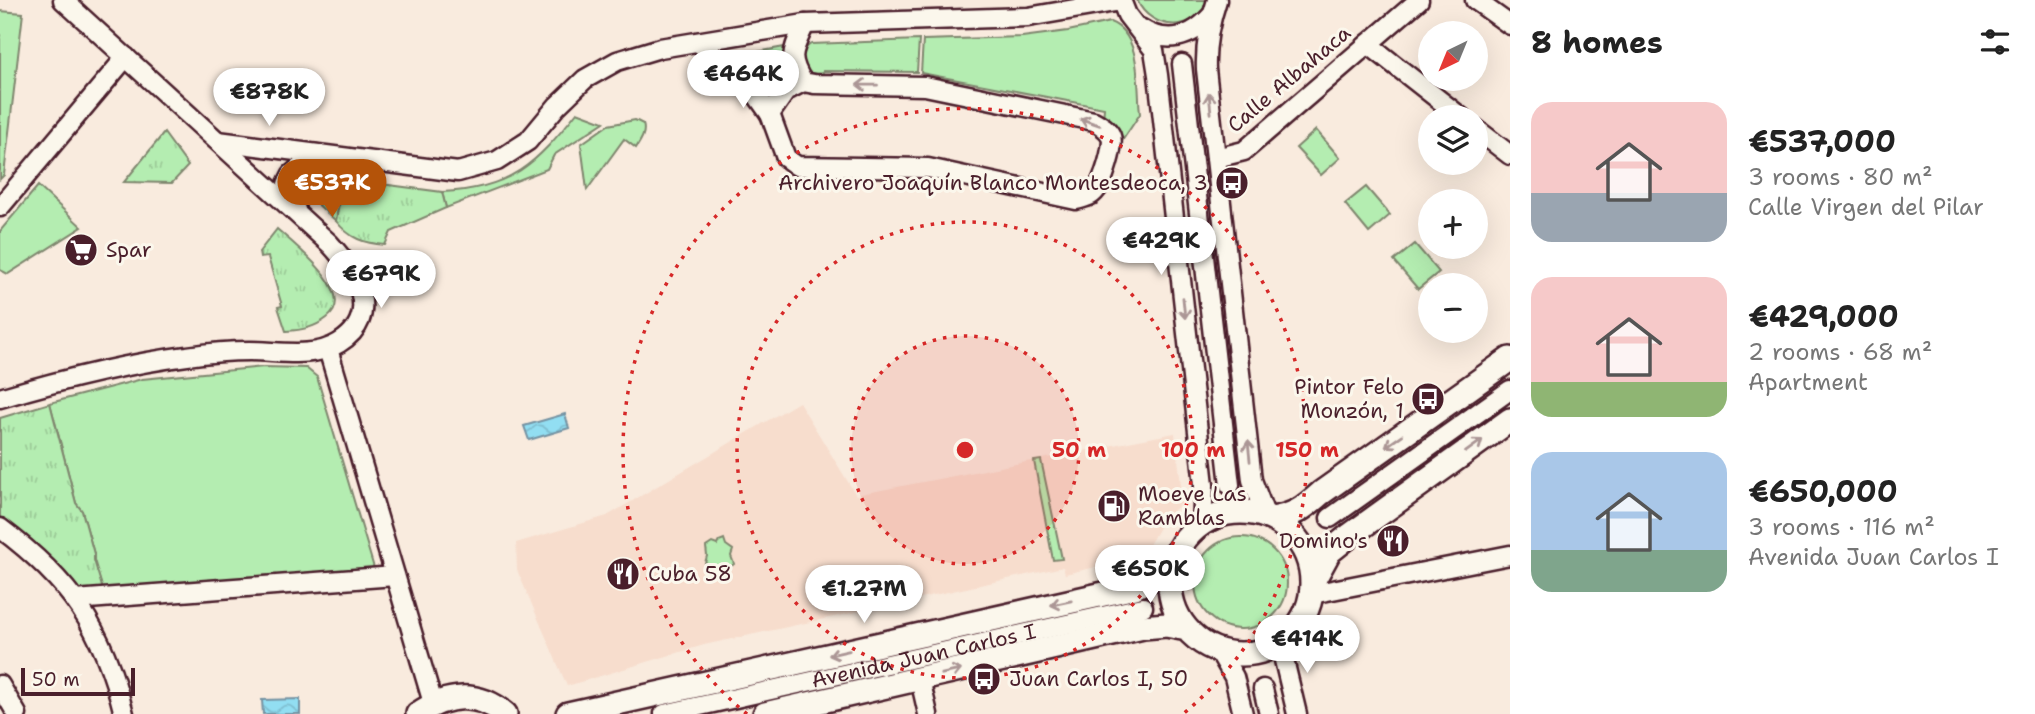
<!DOCTYPE html>
<html lang="en">
<head>
<meta charset="utf-8">
<style>
	body { margin:0; font-family:"Shantell Sans",sans-serif; background:#f6f6f6; color:#222; height:100vh; display:flex; flex-direction:column; font-size:26px; white-space:nowrap }
	* { box-sizing:border-box; margin:0 }
	p { font-size:23px; color:#767676 }
	.icon { flex:none; width:38px; height:38px; fill:none; stroke:currentColor; stroke-width:2; stroke-linecap:round; stroke-linejoin:round }
	.map { position:relative; flex:1; overflow:hidden }
	.drawer { display:flex; flex-direction:column; background:#fff; width:525px }
	.drawer>* { flex:none }
	.needle { width:46px; rotate:223deg }
	.tools { position:absolute; left:1418px; top:21px; display:grid; gap:14px }
	.tools a { display:grid; place-items:center; width:70px; height:70px; border-radius:50%; background:#fff; box-shadow:0 7px 28px #0002; font-size:35px }
	.scale { position:absolute; left:21px; bottom:18px; width:114px; box-sizing:border-box; padding-left:7px; border:4px solid #4a1f2b; border-top:0; font-size:19px; line-height:24px; white-space:nowrap; color:#4a1f2b; -webkit-text-stroke:5px #fbf7ec; paint-order:stroke }
	.price { position:absolute; translate:-50% -60px; padding:0 16px; border-radius:24px; background:#fff; color:#222; font-size:23px; line-height:46px; filter:drop-shadow(0 2px 4px #0008) }
	.price::after { content:''; position:absolute; left:50%; top:42px; width:21px; height:16px; margin-left:-10px; background:inherit; clip-path:polygon(0 0,100% 0,50% 100%) }
	.price.current { background:#b45309; color:#fff }
	ul { padding:0; list-style:none }
	li { display:flex; align-items:center; gap:21px; height:175px; padding:0 21px }
	li span { display:grid; place-items:center; flex:none; width:196px; height:140px; border-radius:21px; color:#555 }
	li>.icon { margin-inline-start:auto }
	span .icon { width:84px; height:84px; fill:#fffc; stroke-width:1 }
	li b { font-size:30px }
	h2 { display:flex; justify-content:space-between; align-items:center; height:84px; padding:0 21px; font-size:30px }
	main { display:flex; flex:1; min-height:0 }
	.map>svg:first-child { display:block }
	.built { fill:#f7ddcd }
	.green { fill:#b4edb1; stroke:#7f866e; stroke-width:2 }
	.park { fill:url(#park-tufts); stroke:#7f866e; stroke-width:2 }
	.water { fill:url(#water-waves); stroke:#7592a2; stroke-width:2 }
	.lines { fill:none; stroke-linecap:round; stroke-linejoin:round }
	.street-casing { stroke:#4a1f2b; stroke-width:23 }
	.secondary-casing { stroke:#4a1f2b; stroke-width:28 }
	.street { stroke:#fbf7ec; stroke-width:18 }
	.secondary { stroke:#fbf7ec; stroke-width:23 }
	.oneway { stroke:#ab9695 }
	.ring { fill:none; stroke:#d62828; stroke-width:3.5; stroke-dasharray:3.5 7 }
	.labels { text-anchor:middle; dominant-baseline:central; stroke-width:6; stroke-linejoin:round; paint-order:stroke }
	.street-label { font-size:21px; fill:#4a1f2b; stroke:#fbf7ec }
	.poi-label { font-size:21px; fill:#4a1f2b; stroke:#fbf7ec; text-anchor:start }
	.centre { fill:#d62828; stroke:#fbf7ec; stroke-width:3.5 }
	.ring-label { font-size:21px; text-anchor:middle; font-weight:bold; fill:#d62828; stroke:#fbf7ec; stroke-width:6; stroke-linejoin:round; paint-order:stroke }
</style>
</head>
<body>
<main>
<div class="map">
<svg width="1510" height="714" viewBox="0 0 1510 714">
	<defs>
		<pattern id="park-tufts" width="24" height="20" patternUnits="userSpaceOnUse" patternTransform="scale(1.75)"><rect width="24" height="20" fill="#b4edb1"/><path d="M3 7l-1-3M5 7V3M7 7l1-3M15 17l-1-3M17 17v-4M19 17l1-3" fill="none" stroke="#9ccb98"/></pattern>
		<pattern id="water-waves" width="16" height="10" patternUnits="userSpaceOnUse" patternTransform="scale(1.75)"><rect width="16" height="10" fill="#92def2"/><path d="M0 5q4-4 8 0t8 0" fill="none" stroke="#7fbed0"/></pattern>
	</defs>
	<rect width="100%" height="100%" fill="#f9ebde"/>
	<filter id="ink" filterUnits="userSpaceOnUse"><feTurbulence type="fractalNoise" baseFrequency=".0143" numOctaves="2"/><feDisplacementMap in="SourceGraphic" scale="14" xChannelSelector="R" yChannelSelector="G"/><feConvolveMatrix kernelMatrix="1 2 1 2 8 2 1 2 1" color-interpolation-filters="sRGB"/></filter>
	<g filter="url(#ink)">
		<path class="built" d="M799,402l57,93 319,-62 8,69 -19,17 -14,24 -5,13 -80,18 -2,-7 -359,78 -137,41 -50,-116 -1,-27 91,-27z"/>
		<path class="green" d="M1137,0h73c-13,33 -59,32 -73,0z
			M0,11l23,2 -19,162 -4,4z
			M1110,22c32,12 27,64 30,92l-20,30 -17,-24 1,-12 -183,-35 2,-33 99,-3 46,-6z
			M919,40l-2,32 -94,-1 -1,7 -14,-5c-7,-9 -9,-22 3,-29z
			M790,46l1,30 -4,4 -35,-4 -18,-17v-3z
			M577,112l27,10 -50,33 -7,14 -101,39 -4,-16c69,-3 94,-28 135,-80z
			M635,120l8,4c3,9 -2,16 -7,24l-12,-9 -37,51 -6,-46 27,-19z
			M1316,130l24,28 -19,17 -25,-27z
			M311,175l32,4 -7,42 -34,-31 1,-9z
			M38,186l44,41 -74,47 -8,-4v-39z
			M1366,187l24,28 -21,18 -24,-29z
			M1415,244l24,28 -21,17 -24,-28z
			M264,367l42,1 11,9 57,191 -271,22 -10,-30 1,-6 -12,-43 -6,-8 -26,-100 92,-24z
			M1041,460l21,99 -9,1 -19,-99z
			M1195 583a46 46 0 1 1 92 0a46 46 0 1 1-92 0Z"/>
		<path class="park" d="M164,133l24,33 -16,17 -48,-1z
			M343,179l99,13 4,16 -55,24 -6,13c-21,-2 -35,-6 -49,-24z
			M277,229c18,16 82,65 50,89 -13,10 -25,12 -41,13l-8,-24 4,-1 -14,-49 -8,1 -1,-6z
			M50,403l26,100 6,8 12,43v6l9,30 -33,6 -70,-60v-118z
			M724,539l2,6 7,5 -2,6 3,8 -6,5 -7,-2 -7,3 -4,-5 -5,-2 2,-7 -1,-9 6,-4 5,2 2,-4z"/>
		<path class="water" d="M565,414l4,14 -40,12 -5,-14z
			M300,699v15h-37l-1,-14z"/>
		<g class="lines">
			<defs>
				<g id="street">
					<path d="M1121,0l6,15 27,35 4,25 46,410 -2,38"/>
					<path d="M1217,0c-8,24 -12,44 -11,69l46,411 14,37"/>
					<path d="M1475,0l35,25"/>
					<path d="M1140,28c26,17 51,10 71,-12"/>
					<path d="M698,42l50,41 22,31"/>
					<path d="M1368,44l93,73"/>
					<path d="M1182,64l48,421"/>
					<path d="M803,82l-17,9 -16,23 16,44 11,8 131,2 148,32c8,-2 15,-3 20,-10 7,-7 19,-45 15,-54 -3,-7 -10,-11 -17,-15l-169,-35 -111,-2 -11,-2c-16,-26 -10,-31 2,-58"/>
					<path d="M748,83l20,2 28,-2"/>
					<path d="M1475,128l35,27"/>
					<path d="M218,141l240,31 39,-11 31,-20 29,-35 28,-27 32,-18 43,-13 145,-24 223,-7 93,-16"/>
					<path d="M1216,158l28,-7 175,-151"/>
					<path d="M0,207l126,-150"/>
					<path d="M296,210l-9,-26 5,-10 24,-20"/>
					<path d="M328,349l105,354"/>
					<path d="M0,398c61,-18 124,-34 187,-42 20,-3 42,-5 63,-5 29,0 63,8 89,-8 44,-27 17,-71 -9,-99l-267,-244"/>
					<path d="M1330,518l180,-128"/>
					<path d="M0,528c71,53 103,100 124,186"/>
					<path d="M1312,594l198,-39"/>
					<path d="M75,600l320,-24"/>
					<path d="M1284,640v20l13,54"/>
					<path d="M1219,651l15,26 9,37"/>
					<path d="M920,679l8,35"/>
					<path d="M0,685l17,29"/>
					<path d="M1263,689l6,25"/>
					<path id="s1" d="M664,714l479,-107"/>
				</g>
				<path id="secondary" d="M1170 583a71 71 0 1 1 142 0a71 71 0 1 1-142 0Z
					M1272,519c23,-4 31,-10 49,-26l189,-134
					M1312,583l17,-31 20,-16 161,-116
					M418,714c28,-20 60,-23 87,0
					M568,714l567,-127 37,-20
					M765,714l378,-87 23,-2 21,4"/>
			</defs>
			<use href="#street" class="street-casing"/>
			<use href="#secondary" class="secondary-casing"/>
			<use href="#street" class="street"/>
			<use href="#secondary" class="secondary"/>
		</g>
		<defs><path id="oneway-shaft" d="M-6 0H5M1.5-3L5.5 0L1.5 3" fill="none" stroke-width="1.6" stroke-linecap="round" stroke-linejoin="round" transform="scale(1.75)"/></defs>
		<g class="oneway">
			<use href="#oneway-shaft" transform="translate(867 85) rotate(-179)"/>
			<use href="#oneway-shaft" transform="translate(1210 103) rotate(-96)"/>
			<use href="#oneway-shaft" transform="translate(1090 122) rotate(-161)"/>
			<use href="#oneway-shaft" transform="translate(1184 308) rotate(84)"/>
			<use href="#oneway-shaft" transform="translate(1394 441) rotate(145)"/>
			<use href="#oneway-shaft" transform="translate(1474 446) rotate(-36)"/>
			<use href="#oneway-shaft" transform="translate(1249 451) rotate(-96)"/>
			<use href="#oneway-shaft" transform="translate(1061 603) rotate(168)"/>
			<use href="#oneway-shaft" transform="translate(839 653) rotate(167)"/>
			<use href="#oneway-shaft" transform="translate(951 672) rotate(-13)"/>
		</g>
	</g>
	<circle cx="965" cy="450" r="114" fill="#d62828" fill-opacity=".12"/>
	<g class="ring">
		<circle cx="965" cy="450" r="114"/>
		<circle cx="965" cy="450" r="228"/>
		<path d="M747 714A342 342 0 1 1 1183 714"/>
	</g>
	<defs>
		<symbol id="bus-disc" viewBox="-11 -11 22 22"><circle r="9.5" fill="#4a1f2b" stroke="#fbf7ec"/><path d="M-5-6H5V4H4V6H2V4H-2V6H-4V4H-5ZM-3.5-4V0h7V-4ZM-3.5 1.2v1.5H-2V1.2ZM2 1.2v1.5H3.5V1.2Z" fill="#fff"/></symbol>
		<symbol id="supermarket-disc" viewBox="-11 -11 22 22"><circle r="9.5" fill="#4a1f2b" stroke="#fbf7ec"/><path d="M-6-5.5h2.5l.6 2H6L4.5 2H-2.5L-4.4-4H-6ZM-1.5 3.2a1.3 1.3 0 1 0 .1 0ZM3 3.2a1.3 1.3 0 1 0 .1 0Z" fill="#fff"/></symbol>
		<symbol id="fuel-disc" viewBox="-11 -11 22 22"><circle r="9.5" fill="#4a1f2b" stroke="#fbf7ec"/><path d="M-5.5-6h7V0h2V4h1.3V-2.5L3-4.5l.8-.8L6-3V5H2.5V1h-1V6h-7ZM-4.2-4.7v3.2H.2V-4.7Z" fill="#fff"/></symbol>
		<symbol id="restaurant-disc" viewBox="-11 -11 22 22"><circle r="9.5" fill="#4a1f2b" stroke="#fbf7ec"/><path d="M-5-6h1v4h1v-4h1v4h1v-4h1v5L-1.5 .5V6h-2V.5L-5-1ZM5-6V6H3V1.5H1.5Q1.5-4 5-6Z" fill="#fff"/></symbol>
	</defs>
	<g fill-rule="evenodd">
		<use href="#bus-disc" x="1213" y="164" width="38" height="38"/>
		<use href="#supermarket-disc" x="62" y="231" width="38" height="38"/>
		<use href="#bus-disc" x="1409" y="380" width="38" height="38"/>
		<use href="#fuel-disc" x="1095" y="487" width="38" height="38"/>
		<use href="#restaurant-disc" x="1374" y="522" width="38" height="38"/>
		<use href="#restaurant-disc" x="604" y="555" width="38" height="38"/>
		<use href="#bus-disc" x="965" y="660" width="38" height="38"/>
	</g>
	<g class="labels">
		<g class="street-label">
			<text transform="translate(1289 79) rotate(-40)">Calle Albahaca</text>
			<text stroke="none"><textPath href="#s1" startOffset="266">Avenida Juan Carlos I</textPath></text>
		</g>
		<g class="poi-label">
			<text x="1208" y="183" text-anchor="end">Archivero Joaquín Blanco Montesdeoca, 3</text>
			<text x="106" y="250">Spar</text>
			<text x="1404" y="387" text-anchor="end">Pintor Felo<tspan x="1404" dy="24">Monzón, 1</tspan></text>
			<text x="1138" y="494">Moeve Las<tspan x="1138" dy="24">Ramblas</tspan></text>
			<text x="1368" y="541" text-anchor="end">Domino's</text>
			<text x="648" y="574">Cuba 58</text>
			<text x="1009" y="679">Juan Carlos I, 50</text>
		</g>
	</g>
	<circle cx="965" cy="450" r="10" class="centre"/>
	<g class="ring-label">
		<text x="1079" y="457">50 m</text>
		<text x="1193" y="457">100 m</text>
		<text x="1307" y="457">150 m</text>
	</g>
</svg>
<div class="tools">
<a><svg class="needle" viewBox="-14 -14 28 28"><path d="M0-13l5 13h-10z" fill="#e53935"/><path d="M0 13l5-13h-10z" fill="#767676"/></svg></a>
<a><svg class="icon" aria-label="layers" viewBox="0 0 24 24"><path d="M12 4l9 5-9 5-9-5zM3 14l9 5 9-5"/></svg></a>
<a>+</a>
<a>−</a>
</div>
<div class="scale">50 m</div>
<b class="price" style="left:743px;top:110px">€464K</b>
<b class="price" style="left:269px;top:128px">€878K</b>
<b class="price current" style="left:332px;top:219px">€537K</b>
<b class="price" style="left:1161px;top:277px">€429K</b>
<b class="price" style="left:381px;top:310px">€679K</b>
<b class="price" style="left:1150px;top:605px">€650K</b>
<b class="price" style="left:864px;top:625px">€1.27M</b>
<b class="price" style="left:1307px;top:675px">€414K</b>
</div>
<section class="drawer">
<h2>8 homes<svg class="icon" aria-label="filters" viewBox="0 0 24 24"><path d="M4 7h16M4 17h16"/><circle cx="9" cy="7" r="2"/><circle cx="15" cy="17" r="2"/></svg></h2>
<ul>
<li><span style="background:linear-gradient(#f6c9c9 65%,#9aa5b1 0)"><svg class="icon" aria-label="home" viewBox="0 0 24 24"><path d="M3 11l9-7 9 7M6 9v11h12V9"/></svg></span><div><b>€537,000</b><p>3 rooms · 80 m²</p><p>Calle Virgen del Pilar</p></div></li>
<li><span style="background:linear-gradient(#f6c9c9 75%,#8fb573 0)"><svg class="icon" aria-label="home" viewBox="0 0 24 24"><path d="M3 11l9-7 9 7M6 9v11h12V9"/></svg></span><div><b>€429,000</b><p>2 rooms · 68 m²</p><p>Apartment</p></div></li>
<li><span style="background:linear-gradient(#a9c7e8 70%,#7fa58c 0)"><svg class="icon" aria-label="home" viewBox="0 0 24 24"><path d="M3 11l9-7 9 7M6 9v11h12V9"/></svg></span><div><b>€650,000</b><p>3 rooms · 116 m²</p><p>Avenida Juan Carlos I</p></div></li>
</ul>
</section>
</main>
</body>
</html>
